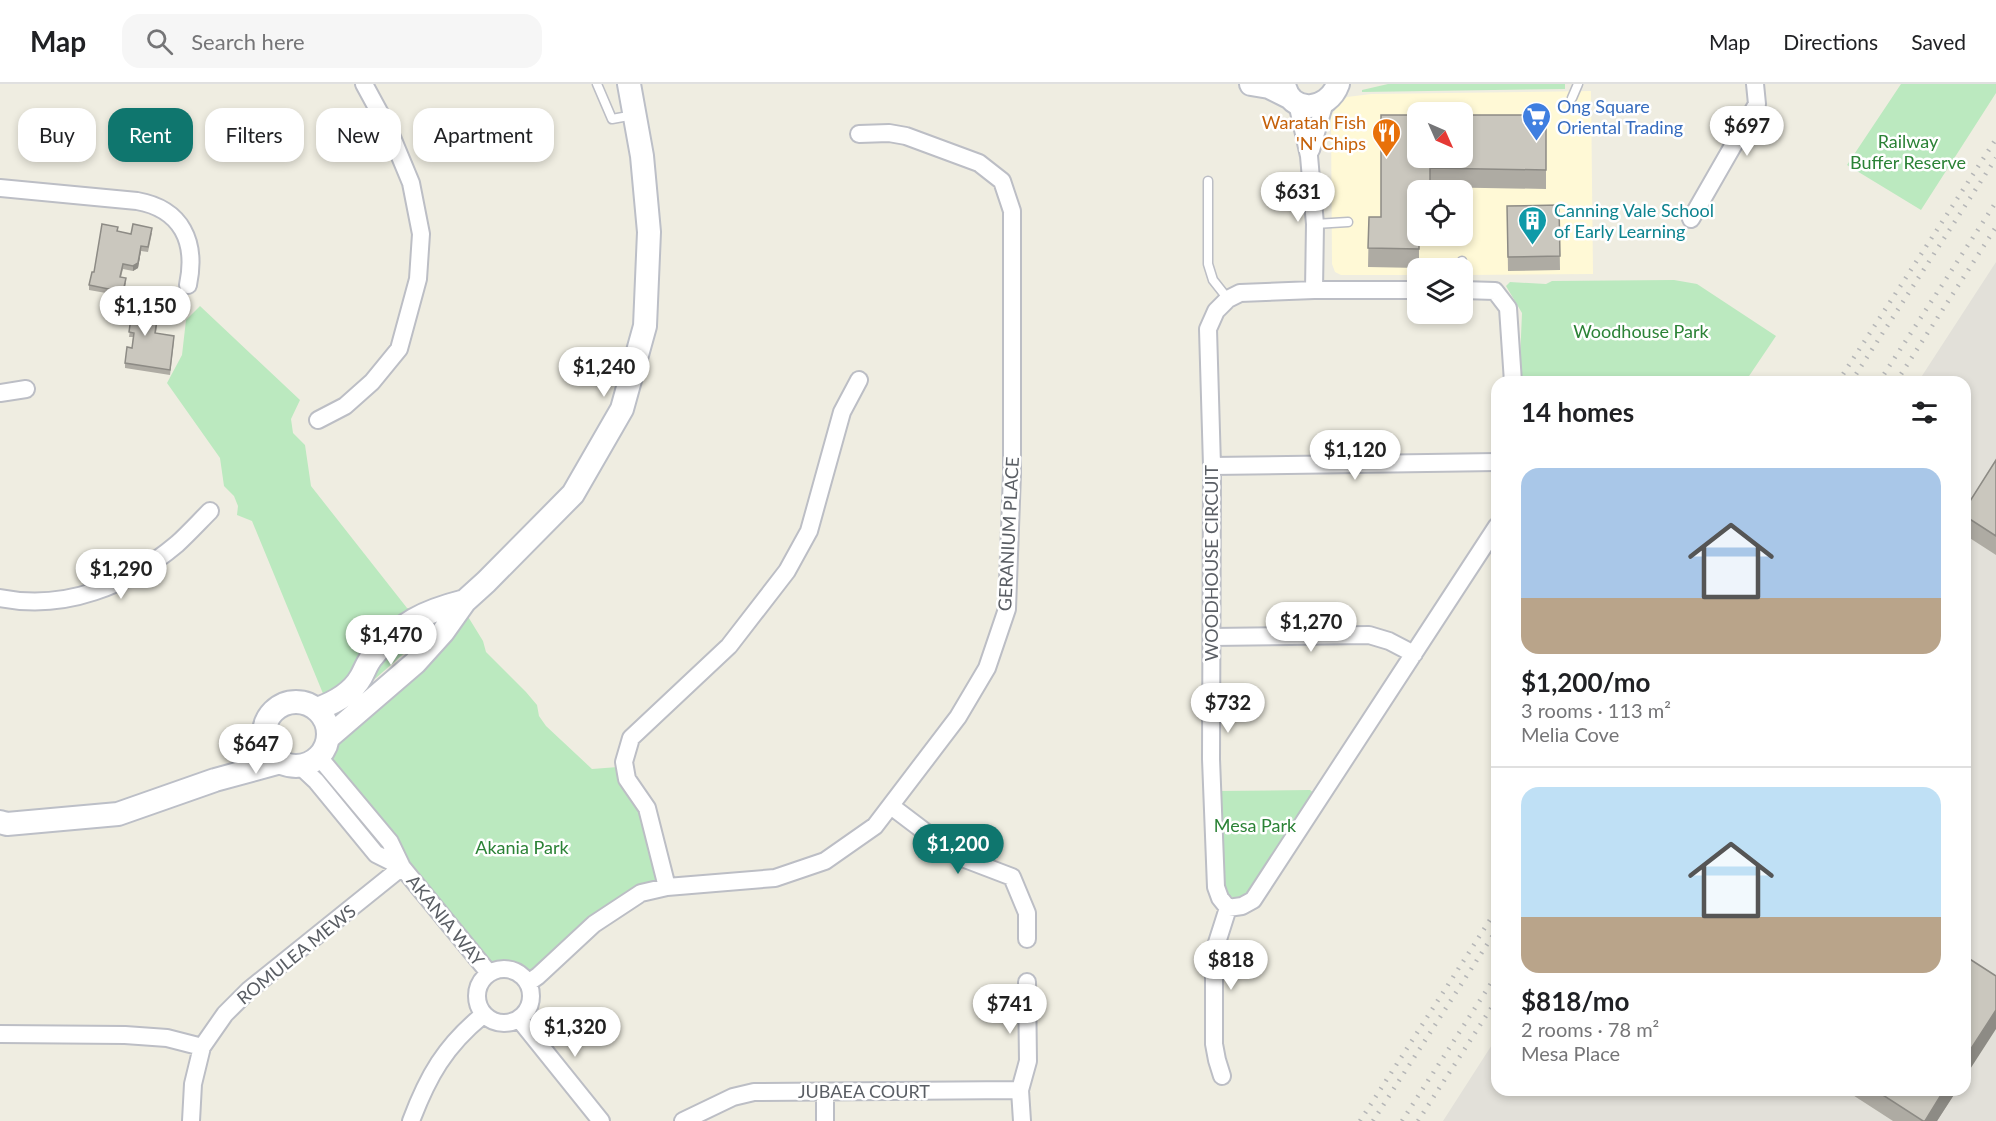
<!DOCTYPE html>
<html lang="en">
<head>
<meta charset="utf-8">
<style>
	body { margin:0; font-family:Lato,sans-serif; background:#f6f6f6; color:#202124; height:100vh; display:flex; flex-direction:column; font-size:22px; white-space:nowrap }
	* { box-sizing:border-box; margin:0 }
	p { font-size:20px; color:#757577 }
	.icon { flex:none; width:33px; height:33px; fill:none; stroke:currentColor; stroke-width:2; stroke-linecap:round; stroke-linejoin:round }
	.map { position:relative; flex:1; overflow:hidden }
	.panel { position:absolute; left:1491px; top:292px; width:480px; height:720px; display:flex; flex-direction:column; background:#fff; border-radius:18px; box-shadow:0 3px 9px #0003 }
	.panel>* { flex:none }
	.top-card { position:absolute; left:18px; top:24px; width:570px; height:54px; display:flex; gap:12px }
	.needle { width:39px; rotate:135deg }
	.tools { position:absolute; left:1407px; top:18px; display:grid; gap:12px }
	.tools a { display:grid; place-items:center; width:66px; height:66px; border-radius:12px; background:#fff; box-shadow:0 3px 9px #0003; font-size:30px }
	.price { position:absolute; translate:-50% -51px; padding:0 14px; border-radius:21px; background:#fff; color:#222; font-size:20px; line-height:39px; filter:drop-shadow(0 2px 3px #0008) }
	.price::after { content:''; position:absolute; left:50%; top:36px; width:18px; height:14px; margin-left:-9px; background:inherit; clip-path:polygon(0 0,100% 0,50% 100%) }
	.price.current { background:#0f766e; color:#fff }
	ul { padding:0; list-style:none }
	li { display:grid; align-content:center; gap:12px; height:318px; padding:0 30px }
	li+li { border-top:2px solid #e0e0e0 }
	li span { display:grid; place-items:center; height:186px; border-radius:18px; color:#555 }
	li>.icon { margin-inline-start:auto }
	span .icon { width:108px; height:108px; fill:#fffc; stroke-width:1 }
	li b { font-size:26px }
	h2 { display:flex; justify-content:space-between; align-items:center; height:72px; padding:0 30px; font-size:26px }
	.pill { padding:0 21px; border-radius:18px; background:#fff; box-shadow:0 3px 9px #0003; font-size:21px; line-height:54px }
	.pill.current { background:#0f766e; color:#fff }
	header { display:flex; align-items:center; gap:36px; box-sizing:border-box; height:84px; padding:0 30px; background:#fff; border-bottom:2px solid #e0e0e0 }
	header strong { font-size:28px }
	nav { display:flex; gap:33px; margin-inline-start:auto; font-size:21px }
	.search { width:420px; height:54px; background:#f6f6f6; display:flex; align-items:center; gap:15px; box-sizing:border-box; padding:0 21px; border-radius:18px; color:#757577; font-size:22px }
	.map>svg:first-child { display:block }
	.commercial { fill:#fff9d6; fill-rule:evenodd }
	.industrial { fill:#e2e0d9 }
	.green { fill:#bbe9bf }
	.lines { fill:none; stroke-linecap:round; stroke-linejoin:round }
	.lane-casing { stroke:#bcbec5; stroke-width:11 }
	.street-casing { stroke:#bcbec5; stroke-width:20 }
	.secondary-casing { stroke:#bcbfc7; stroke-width:26 }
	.lane { stroke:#fff; stroke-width:8 }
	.street { stroke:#fff; stroke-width:16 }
	.secondary { stroke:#fff; stroke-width:22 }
	.rail { stroke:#b5b6b7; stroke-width:4.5; stroke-dasharray:1.5 8; stroke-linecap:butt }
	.wall { fill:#aeaba3 }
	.shaded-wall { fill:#8d8b85 }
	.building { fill:#cac7be; stroke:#8d8b85; stroke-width:1.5 }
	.labels { text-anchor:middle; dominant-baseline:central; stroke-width:5; stroke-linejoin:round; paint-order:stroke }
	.shop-label { font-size:18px; fill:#366cbe; stroke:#fff; text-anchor:start }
	.food-label { font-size:18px; fill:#c56008; stroke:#fff; text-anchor:end }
	.park-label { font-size:18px; fill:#2b8236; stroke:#fff }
	.culture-label { font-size:18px; fill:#0d838f; stroke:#fff; text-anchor:start }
	.street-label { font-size:18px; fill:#5a5e64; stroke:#fff }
</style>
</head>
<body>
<header>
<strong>Map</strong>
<div class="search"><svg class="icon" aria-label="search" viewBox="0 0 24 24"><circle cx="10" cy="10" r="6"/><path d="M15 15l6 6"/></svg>Search here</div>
<nav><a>Map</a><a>Directions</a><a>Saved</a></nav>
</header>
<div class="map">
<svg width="1996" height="1037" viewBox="0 0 1996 1037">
	<rect width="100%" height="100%" fill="#efede1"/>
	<path class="commercial" d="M1591,7l2,183 -130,1 -1,-7h-44l-1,7h-76l-6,-3 -3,-8 -1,-148 6,-9 10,-10 24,-3zM1418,28h44v46h-44zM1418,106h44v46h-44z"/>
	<path class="industrial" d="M1996,178v859h-553l54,-84v53h468v-708h-47z"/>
	<path class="green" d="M1388,0h177v5l-203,3v-2z
		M1901,0h95v9l-75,117 -74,-45z
		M1674,196l23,4 79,52 -31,46h-226l3,-69 -16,-27 4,-4 36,2 6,-3z
		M200,222l100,94 -9,19 2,14 12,12 6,41 96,122 35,11c-36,32 -71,66 -111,94l-79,-192 -15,-6 1,-9 -4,-10 -10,-10 -4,-28 -53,-75 15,-28 4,-35z
		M467,531l16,26 3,11 40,40 11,13 2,11 7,10 46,43 26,-2 25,40 23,75 -25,11 -113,89 -15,-13h-24l-167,-211 10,-34z
		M1310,706l7,5 -67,101 -14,3 -12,-6 -5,-102z"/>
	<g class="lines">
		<defs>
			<path id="lane" d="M597,0l15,35 22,-4
				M1572,14l6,-14
				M1208,97v83l5,16 15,19
				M1315,140l33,-2
				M1462,184v-7"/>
			<path id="street" d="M1297,19l12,53 6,68 -1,66
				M1311,66l14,-48
				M0,104l137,13c45,8 60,41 51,84
				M1691,135l66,-115 -2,-20
				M1418,206h-104l-74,3 -12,6 -12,12 -8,18 4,137 -1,293 5,128 4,11 8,10 14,-2 11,-6 244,-374
				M1462,206l33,1 13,17 5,74
				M0,309l26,-4
				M318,336l27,-14 27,-24 27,-33 19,-70 3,-45 -10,-51 -22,-53 -25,-46
				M1212,382l285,-4
				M0,514c65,13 127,-12 177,-54 11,-10 22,-22 33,-33
				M1212,553l157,-2 20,6 25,13
				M319,673l71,85 12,25 87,106
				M301,683l15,14 60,73 26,13
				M891,722l66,50 55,21 15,36v26
				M667,803l-20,-79 -20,-29 -3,-17 7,-24 98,-92 58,-75 22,-40 33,-119 17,-32
				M477 912a27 27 0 1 1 54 0a27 27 0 1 1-54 0Z
				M528,899l10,-7 56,-52 47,-31 26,-6 108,-9 50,-17 50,-35 83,-109 29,-49 20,-59 5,-135v-263l-10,-30 -23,-18 -73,-27 -17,-3 -30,1
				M519,935l82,102
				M0,950l125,1 42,3 35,9
				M1222,992l-5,-16 -3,-16v-92l14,-44
				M1020,1006l8,-29 -1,-79
				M825,1008v29
				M191,1037l2,-37 9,-37 23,-33 24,-24 153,-123
				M411,1037c17,-45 34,-75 72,-106
				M683,1037l50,-24 21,-5 266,-2 2,31"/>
			<path id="secondary" d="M1251,0l18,3 20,10
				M1284,0c6,31 44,28 54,0
				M264 650a32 32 0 1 1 64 0a32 32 0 1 1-64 0Z
				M317,625c17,-6 35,-16 44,-32 4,-7 6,-14 11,-20 26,-34 54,-46 93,-56
				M329,653l86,-74 28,-31 22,-31 21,-19 87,-88 49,-85 23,-83 4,-94 -7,-76 -13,-72
				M0,738l7,2 111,-10 97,-34 66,-18"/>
		</defs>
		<use href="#lane" class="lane-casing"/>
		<use href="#street" class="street-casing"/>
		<use href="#secondary" class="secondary-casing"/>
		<use href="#lane" class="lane"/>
		<use href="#street" class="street"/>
		<use href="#secondary" class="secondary"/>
		<path class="rail" d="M1838,298l158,-243
			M1851,298l145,-224
			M1879,298l117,-180
			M1896,298l100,-155
			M1360,1037l137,-212
			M1373,1037l124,-192
			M1402,1037l95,-147
			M1418,1037l79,-122"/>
	</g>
	<path class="wall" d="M1381,31h165v74l-116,-2 -12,3 1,46v32l-51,-1 1,-50h12z
		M1559,121l1,65 -52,1 -1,-65z
		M118,147l13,3 21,-1 -4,19 -7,-1 -3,17 -5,3 -10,-2 -2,8 5,6 -3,13 -34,-6v-5z
		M149,225l-2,9 10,7 -1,8 18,8 -4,34 -45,-7v-5l7,-15 1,-11h-4l2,-14 -20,-3v-5z
		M1996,376v95l-31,-20v-26z
		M1845,1006h112l-20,31h-44z"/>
	<path class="shaded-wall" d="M141,162v5l-3,17 -5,3v-5z
		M1996,926v19l-31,48v-19z
		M1944,1006h13l-20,31h-12z"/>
	<path class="building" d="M1381,31h37v43h44v-43h84v55l-116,-2v22h-12v46h1v13l-51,-1 1,-31h12z
		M1559,121l1,51 -52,1 -1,-51z
		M102,140l16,3 -1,4 14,3 2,-10 19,4 -4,19 -7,-1 -3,17 -5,3 -10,-2 -3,13 6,1 -3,14 -34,-7 3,-13h2z
		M114,215l35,5 -3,14 11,2 -2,13 19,3 -4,34 -45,-7 2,-16 5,1 2,-15 -5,-1 2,-14 -20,-3z
		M1996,376v76l-31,-20v-7z
		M1965,872l31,20v34l-31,48z
		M1875,1006h69l-19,31h-2z"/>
	<defs>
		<symbol id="supermarket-pin" viewBox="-11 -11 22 30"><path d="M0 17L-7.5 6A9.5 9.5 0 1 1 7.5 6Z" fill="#3f7fe0" stroke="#fff"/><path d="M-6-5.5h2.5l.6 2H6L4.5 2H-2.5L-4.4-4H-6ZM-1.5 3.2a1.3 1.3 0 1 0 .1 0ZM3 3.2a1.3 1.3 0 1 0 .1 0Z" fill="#fff"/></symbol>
		<symbol id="restaurant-pin" viewBox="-11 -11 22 30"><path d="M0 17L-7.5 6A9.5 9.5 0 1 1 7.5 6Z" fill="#e8710a" stroke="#fff"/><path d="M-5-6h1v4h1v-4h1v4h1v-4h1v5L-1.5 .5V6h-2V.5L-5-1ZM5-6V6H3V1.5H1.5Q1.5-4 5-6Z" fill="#fff"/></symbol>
		<symbol id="building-pin" viewBox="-11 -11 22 30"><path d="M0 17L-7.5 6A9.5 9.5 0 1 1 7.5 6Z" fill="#0f9aa8" stroke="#fff"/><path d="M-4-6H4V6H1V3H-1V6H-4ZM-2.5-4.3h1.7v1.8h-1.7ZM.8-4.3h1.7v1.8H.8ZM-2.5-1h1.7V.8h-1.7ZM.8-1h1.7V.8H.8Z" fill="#fff"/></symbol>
	</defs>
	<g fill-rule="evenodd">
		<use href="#supermarket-pin" x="1520" y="16" width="33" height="45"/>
		<use href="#restaurant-pin" x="1370" y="32" width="33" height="45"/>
		<use href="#building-pin" x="1516" y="120" width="33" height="45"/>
	</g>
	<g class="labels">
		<g class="shop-label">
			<text x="1557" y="22">Ong Square<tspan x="1557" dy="21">Oriental Trading</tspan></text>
		</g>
		<g class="food-label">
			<text x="1366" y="38">Waratah Fish<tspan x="1366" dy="21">'N' Chips</tspan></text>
		</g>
		<g class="park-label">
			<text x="1908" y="57">Railway<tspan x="1908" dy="21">Buffer Reserve</tspan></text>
			<text x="1641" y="247">Woodhouse Park</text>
			<text x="1255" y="741">Mesa Park</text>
			<text x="522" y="763">Akania Park</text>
		</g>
		<g class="culture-label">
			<text x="1554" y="126">Canning Vale School<tspan x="1554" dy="21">of Early Learning</tspan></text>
		</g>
		<g class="street-label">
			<text transform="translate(1008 450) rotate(-87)">GERANIUM PLACE</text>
			<text transform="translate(1211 479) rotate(-90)">WOODHOUSE CIRCUIT</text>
			<text transform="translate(446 836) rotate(51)">AKANIA WAY</text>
			<text transform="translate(296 870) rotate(-39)">ROMULEA MEWS</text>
			<text x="864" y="1007">JUBAEA COURT</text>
		</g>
	</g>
</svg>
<div class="tools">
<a><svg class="needle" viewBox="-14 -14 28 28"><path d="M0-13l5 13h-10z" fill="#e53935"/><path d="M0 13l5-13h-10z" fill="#757577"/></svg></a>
<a><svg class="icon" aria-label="locate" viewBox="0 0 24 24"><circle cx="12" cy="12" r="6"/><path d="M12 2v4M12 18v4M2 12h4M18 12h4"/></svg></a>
<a><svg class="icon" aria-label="layers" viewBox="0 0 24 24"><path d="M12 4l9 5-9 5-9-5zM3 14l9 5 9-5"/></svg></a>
</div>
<b class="price" style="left:1747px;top:73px">$697</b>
<b class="price" style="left:1298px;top:139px">$631</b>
<b class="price" style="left:145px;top:253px">$1,150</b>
<b class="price" style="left:604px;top:314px">$1,240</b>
<b class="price" style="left:1355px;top:397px">$1,120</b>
<b class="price" style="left:121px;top:516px">$1,290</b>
<b class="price" style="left:1311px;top:569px">$1,270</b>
<b class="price" style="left:391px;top:582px">$1,470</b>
<b class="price" style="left:1228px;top:650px">$732</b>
<b class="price" style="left:256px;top:691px">$647</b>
<b class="price current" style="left:958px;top:791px">$1,200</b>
<b class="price" style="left:1231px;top:907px">$818</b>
<b class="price" style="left:1010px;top:951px">$741</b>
<b class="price" style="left:575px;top:974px">$1,320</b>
<div class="top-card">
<a class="pill">Buy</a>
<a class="pill current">Rent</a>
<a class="pill">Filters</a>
<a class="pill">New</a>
<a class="pill">Apartment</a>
</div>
<section class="panel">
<h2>14 homes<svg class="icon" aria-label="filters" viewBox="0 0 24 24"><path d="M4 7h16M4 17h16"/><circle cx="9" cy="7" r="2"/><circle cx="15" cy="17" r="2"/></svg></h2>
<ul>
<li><span style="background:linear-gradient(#a9c7e8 70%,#b9a48a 0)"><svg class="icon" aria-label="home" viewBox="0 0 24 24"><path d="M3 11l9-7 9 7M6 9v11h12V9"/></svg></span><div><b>$1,200/mo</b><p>3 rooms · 113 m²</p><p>Melia Cove</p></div></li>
<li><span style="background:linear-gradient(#bfe0f5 70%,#b9a48a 0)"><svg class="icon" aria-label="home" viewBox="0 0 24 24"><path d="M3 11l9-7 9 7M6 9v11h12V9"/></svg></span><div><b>$818/mo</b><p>2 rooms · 78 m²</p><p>Mesa Place</p></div></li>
</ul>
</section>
</div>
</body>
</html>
